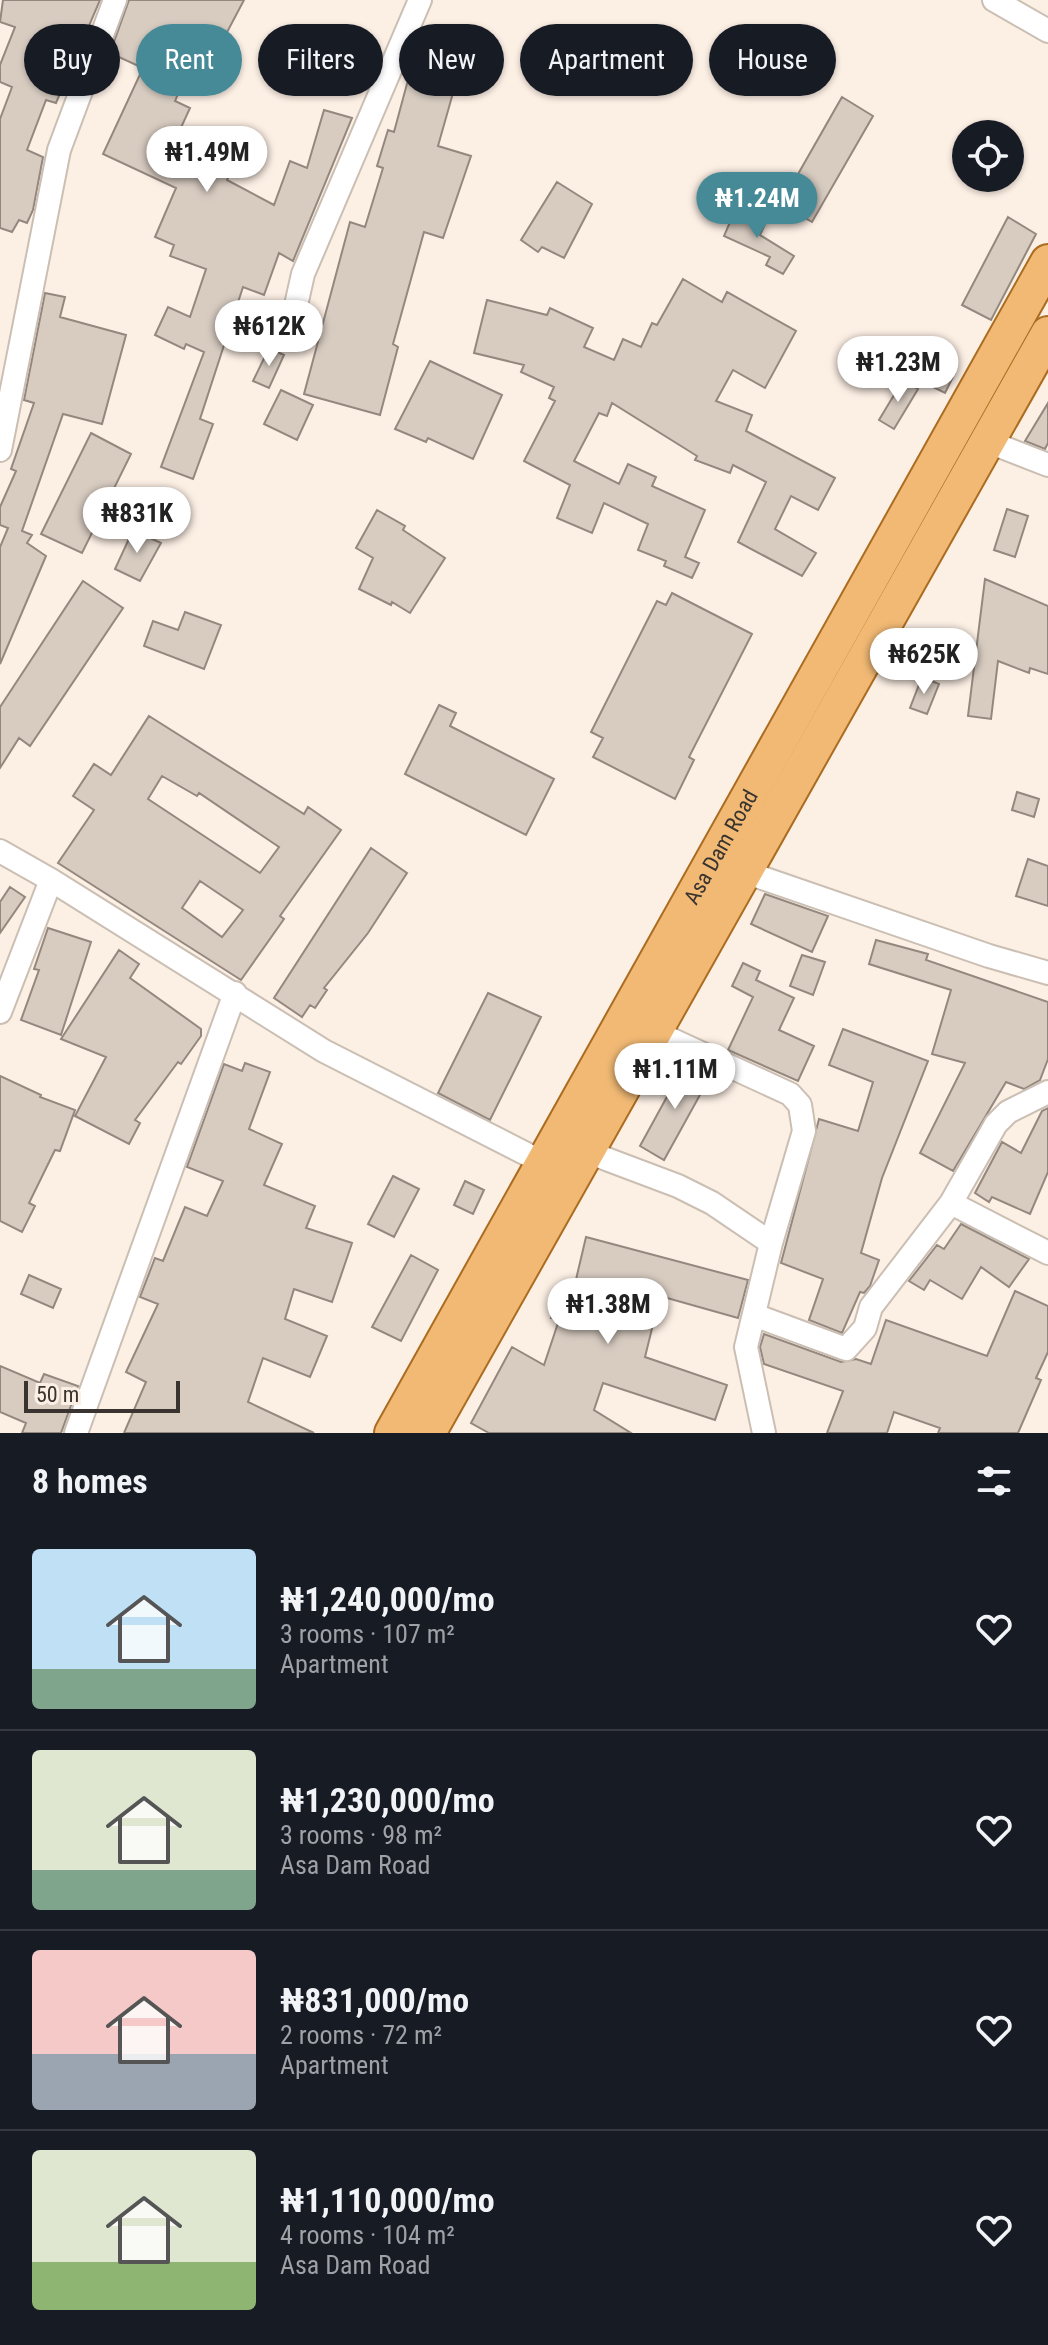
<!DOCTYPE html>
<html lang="en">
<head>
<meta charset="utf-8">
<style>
	body { margin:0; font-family:"Roboto Condensed",sans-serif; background:#242831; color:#f1f3f6; height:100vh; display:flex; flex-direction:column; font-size:30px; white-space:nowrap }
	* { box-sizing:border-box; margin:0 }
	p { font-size:26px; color:#9ea1a6 }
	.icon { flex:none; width:44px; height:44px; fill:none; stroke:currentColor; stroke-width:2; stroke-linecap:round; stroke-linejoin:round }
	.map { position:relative; height:1433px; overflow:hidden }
	.details { display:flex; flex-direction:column; background:#171b24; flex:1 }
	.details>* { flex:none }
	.banner { position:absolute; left:24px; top:24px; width:1000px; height:72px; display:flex; gap:16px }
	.tools { position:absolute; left:952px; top:120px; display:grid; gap:16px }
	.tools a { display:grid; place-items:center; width:72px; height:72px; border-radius:50%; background:#171b24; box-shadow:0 2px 6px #0004; font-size:40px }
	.scale { position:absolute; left:24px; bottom:20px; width:156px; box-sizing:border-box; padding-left:8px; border:4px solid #393430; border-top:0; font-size:22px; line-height:28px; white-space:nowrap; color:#393430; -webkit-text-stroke:6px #fcefe4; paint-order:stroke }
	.price { position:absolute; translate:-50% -68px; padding:0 18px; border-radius:28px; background:#fff; color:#222; font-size:26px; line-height:52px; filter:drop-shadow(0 2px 4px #0008) }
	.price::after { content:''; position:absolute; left:50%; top:48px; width:24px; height:18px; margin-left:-12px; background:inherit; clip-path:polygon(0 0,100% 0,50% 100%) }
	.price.active { background:#468a98; color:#fff }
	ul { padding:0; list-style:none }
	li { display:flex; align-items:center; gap:24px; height:200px; padding:0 32px }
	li+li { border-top:2px solid #363941 }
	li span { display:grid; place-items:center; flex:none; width:224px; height:160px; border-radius:8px; color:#555 }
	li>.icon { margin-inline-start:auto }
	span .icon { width:96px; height:96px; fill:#fffc; stroke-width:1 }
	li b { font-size:34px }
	h2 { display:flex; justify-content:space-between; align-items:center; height:96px; padding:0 32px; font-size:34px }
	.tag { padding:0 28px; border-radius:36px; background:#171b24; box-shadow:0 2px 6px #0004; font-size:28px; line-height:72px }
	.tag.active { background:#468a98; color:#fff }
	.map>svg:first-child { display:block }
	.building { fill:#d8ccc1; stroke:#94887e; stroke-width:2; fill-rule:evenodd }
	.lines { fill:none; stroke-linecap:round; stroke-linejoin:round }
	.street-casing { stroke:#cbbfb4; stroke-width:26 }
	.primary-casing { stroke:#ab6c20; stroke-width:38 }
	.street { stroke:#fff; stroke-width:22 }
	.primary { stroke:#f1b974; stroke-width:34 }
	.labels { text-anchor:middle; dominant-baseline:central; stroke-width:7; stroke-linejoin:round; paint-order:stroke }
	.street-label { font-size:22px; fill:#393430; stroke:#fcefe4 }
</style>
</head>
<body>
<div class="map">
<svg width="1048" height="1433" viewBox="0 0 1048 1433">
	<rect width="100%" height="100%" fill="#fcefe4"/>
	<path class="building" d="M3,0h97l-44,103 -10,-3 -19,50 16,7 -10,53 -6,13 -8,-3 -7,12 -12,-4v-109l12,-32 -12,-5v-17l15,-38 -15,-5z
		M129,0h115l-20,38 -18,-9 -31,72 15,7 -22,48 36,17 12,-31 23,9 -12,29 47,25 16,-44 17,7 17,-58 28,8 -59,143 -14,-8 -15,42 -21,-8 -43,132 13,5 -20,55 -32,-12 43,-115 -18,-8 -2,5 -29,-14 13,-28 22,10 16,-48 -36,-13 4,-11 -19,-8 21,-49 -73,-34 40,-86 -33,-15z
		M796,42l26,14 -19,34 -25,-14z
		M408,80l45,13 -15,53 33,10 -28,82 -19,-6 -31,112 5,3 -18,68 -76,-21 46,-172 15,5 18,-59 -6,-2 11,-36 6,2z
		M842,97l31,19 -61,106 -31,-18z
		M557,182l35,22 -28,54 -22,-11 -4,5 -17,-12z
		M736,208l30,14 -6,13 34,21 -11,18 -17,-9 4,-8 -46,-21z
		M1008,217l28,17 -45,86 -29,-15z
		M683,279l39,23 5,-10 69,39 -31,57 -32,-18 -17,31 36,14 -6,16 89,47 -17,32 -27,-14 -16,33 41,24 -14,23 -64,-34 28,-60 -33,-17 -3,8 -35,-13 2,-4 -85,-53 -5,13 -8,-3 -25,48 45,23 9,-20 28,13 -4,9 53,24 -20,47 14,6 -7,15 -28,-12 2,-5 -28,-11 10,-26 -44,-21 -12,30 -35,-15 13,-33 -46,-24 31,-60 -6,-3 5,-11 -33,-15 3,-7 -50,-12 13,-53 60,15 3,-7 43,20 -9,19 30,13 9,-21 18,8 11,-24 5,2z
		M45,293l20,4 -5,20 66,18 -24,89 -39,-10 -41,117 10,4 -5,8 19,13 -46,108v-117l8,-19 -8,-3v-18l16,-36 -5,-2 23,-66 -10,-3z
		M269,348l15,7 -15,33 -16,-7z
		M430,361l72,34 -29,64 -45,-21 -2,4 -31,-13z
		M935,363l20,10 -10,20 -20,-10z
		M903,380l15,9 -24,40 -15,-9z
		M281,390l32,15 -16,35 -33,-16z
		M1048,403v40l-3,6 -20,-8z
		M91,433l40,21 -49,99 -41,-19z
		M1007,509l21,7 -13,41 -21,-7z
		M377,510l28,16 -2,4 42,28 -35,55 -18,-11 -1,3 -32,-16 14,-31 -17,-10z
		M133,530l28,13 -21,38 -25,-12z
		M985,579l63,27v68l-18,-6 -1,5 -31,-12 -7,58 -23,-3z
		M83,581l40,27 -93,138 -11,-8 -19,30v-61z
		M672,593l80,41 -63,123 5,3 -19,39 -82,-42 10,-19 -12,-6 66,-131 9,4z
		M185,612l36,13 -17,44 -60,-23 9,-25 25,9z
		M922,677l17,7 -12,30 -17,-6z
		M439,705l17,8 -6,13 104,53 -28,56 -121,-61z
		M149,716l155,98 4,-7 33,23 -61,86 4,3 -43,61 -183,-117 36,-53 -21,-14 21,-32 17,11zM162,776l35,20 2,-3 80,54 -19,26 -112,-74zM200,881l43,29 -21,27 -40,-29z
		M1017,792l22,7 -5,18 -22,-7z
		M371,848l36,25 -39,60 -44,55 3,2 -12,18 -5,-3 -8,12 -28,-19z
		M1028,859l20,7v40l-32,-10z
		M10,887l15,10 -25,36v-31z
		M765,894l63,22 -16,36 -61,-28z
		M48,928l43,14 -30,93 -40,-15 18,-50 -5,-1z
		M876,940l52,14 -2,6 122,42v57l-8,21 -16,9 -18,-7 -53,89 -33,-18 45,-90 -33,-9 19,-64 -82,-26z
		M119,950l20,14 -9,14 71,51v7l-20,28 -3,-2 -43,58 5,3 -11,21 -54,-28 31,-59 -45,-18z
		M802,955l23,7 -12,33 -23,-9z
		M743,963l17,8 -4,9 38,18 -15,32 35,16 -16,35 -70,-31 25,-53 -21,-11z
		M488,993l53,24 -51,103 -52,-27z
		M843,1029l85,32 -46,117 -21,75 18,7 -9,26 -6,7 -4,-1 -18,41 -33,-13 14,-41 -42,-16 38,-144 39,12 15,-49 -44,-17z
		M686,1062l25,13 -47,85 -24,-14z
		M245,1063l25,9 -21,57 33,15 -18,41 51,21 -9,22 46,15 -20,59 -38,-13 -9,30 42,17 -17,41 -47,-19 -15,44 66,31h-190l22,-51 -20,-10 32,-68 -18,-7 15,-39 8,3 22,-54 22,9 16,-35 -36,-14 37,-103 18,7z
		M0,1076l41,19 -1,2 35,13 -15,41 -5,-1 -26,53 6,3 -13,26 -22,-11z
		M1048,1108v64l-18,42 -38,-17 -3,5 -14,-9 27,-51 19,11 21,-42z
		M393,1176l26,13 -25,48 -26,-13z
		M465,1181l19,9 -11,24 -19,-9z
		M961,1224l68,35 -20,28 -28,-20 -19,32 -32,-19 -6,10 -15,-9 28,-36 7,4z
		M586,1237l162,43 -10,38 -78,-22 -15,61 82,28 -12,35 -112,-37 -9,27 37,23h-142l-18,-10 41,-76 32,18 15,-45 -8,-2 9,-34 14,4z
		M411,1255l27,15 -37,71 -29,-14z
		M29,1275l32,14 -8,19 -32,-14z
		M1015,1291l33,15v46l-12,26 5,2 -23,53h-80l2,-5 -46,-16 -7,21h-60l16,-42 -79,-27 -4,-17 4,-13 77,28 15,-3 15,5 15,-44 101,36z
		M0,1366l40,17 4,-9 34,12 -17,47h-39l4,-10 -26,-11z"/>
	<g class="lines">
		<defs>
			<path id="street" d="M994,0l54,31
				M290,332l13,-58 117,-274
				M989,442l59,23
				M0,450l59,-300 56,-150
				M0,851l51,29 273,171 218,111
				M745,872l244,84 59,17
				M0,1012l51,-132
				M653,1031l137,63 10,11 4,26 -33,112
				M585,1151l93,35 34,17 59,40 -25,104 18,86
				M951,1203l97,50
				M754,1315l92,34 19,-21 6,-21 80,-104 45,-79 12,-12 40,-20
				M76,1433l159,-440"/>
			<g id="primary">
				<path id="s1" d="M392,1433l656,-1171"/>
				<path d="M428,1433l620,-1099"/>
			</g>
		</defs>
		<use href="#street" class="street-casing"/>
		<use href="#primary" class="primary-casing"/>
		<use href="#street" class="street"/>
		<use href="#primary" class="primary"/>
	</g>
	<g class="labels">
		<g class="street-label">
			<text stroke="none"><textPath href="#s1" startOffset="672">Asa Dam Road</textPath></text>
		</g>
	</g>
</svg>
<div class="tools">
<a><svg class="icon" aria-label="locate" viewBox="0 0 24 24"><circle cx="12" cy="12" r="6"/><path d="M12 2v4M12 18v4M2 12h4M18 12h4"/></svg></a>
</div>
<div class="scale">50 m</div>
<b class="price" style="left:207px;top:194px">₦1.49M</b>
<b class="price active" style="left:757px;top:240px">₦1.24M</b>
<b class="price" style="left:269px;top:368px">₦612K</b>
<b class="price" style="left:898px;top:404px">₦1.23M</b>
<b class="price" style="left:137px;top:555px">₦831K</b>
<b class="price" style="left:924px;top:696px">₦625K</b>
<b class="price" style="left:675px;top:1111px">₦1.11M</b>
<b class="price" style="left:608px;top:1346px">₦1.38M</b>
<div class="banner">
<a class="tag">Buy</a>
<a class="tag active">Rent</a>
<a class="tag">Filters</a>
<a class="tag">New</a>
<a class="tag">Apartment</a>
<a class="tag">House</a>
</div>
</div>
<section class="details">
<h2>8 homes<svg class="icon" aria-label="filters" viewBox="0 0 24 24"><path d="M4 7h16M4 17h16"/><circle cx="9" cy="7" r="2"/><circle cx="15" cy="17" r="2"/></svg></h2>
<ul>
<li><span style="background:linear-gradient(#bfe0f5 75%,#7fa58c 0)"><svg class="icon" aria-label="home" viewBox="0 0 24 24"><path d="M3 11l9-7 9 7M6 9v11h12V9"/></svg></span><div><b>₦1,240,000/mo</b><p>3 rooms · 107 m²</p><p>Apartment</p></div><svg class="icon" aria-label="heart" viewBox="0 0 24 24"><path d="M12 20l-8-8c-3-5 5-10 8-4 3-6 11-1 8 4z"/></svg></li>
<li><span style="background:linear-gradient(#dfe7d0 75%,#7fa58c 0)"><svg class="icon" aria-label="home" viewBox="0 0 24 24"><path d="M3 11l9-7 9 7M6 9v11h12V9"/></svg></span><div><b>₦1,230,000/mo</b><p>3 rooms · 98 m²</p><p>Asa Dam Road</p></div><svg class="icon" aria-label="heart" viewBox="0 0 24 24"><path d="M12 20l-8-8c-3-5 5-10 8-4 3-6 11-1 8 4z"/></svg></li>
<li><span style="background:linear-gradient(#f6c9c9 65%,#9aa5b1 0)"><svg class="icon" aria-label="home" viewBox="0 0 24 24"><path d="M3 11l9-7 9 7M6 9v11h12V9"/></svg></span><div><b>₦831,000/mo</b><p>2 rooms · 72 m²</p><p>Apartment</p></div><svg class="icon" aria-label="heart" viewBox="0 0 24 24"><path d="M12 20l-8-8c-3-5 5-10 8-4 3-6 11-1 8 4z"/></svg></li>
<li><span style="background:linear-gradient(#dfe7d0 70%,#8fb573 0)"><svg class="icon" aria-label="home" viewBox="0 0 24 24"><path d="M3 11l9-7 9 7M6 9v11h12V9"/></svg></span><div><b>₦1,110,000/mo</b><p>4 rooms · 104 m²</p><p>Asa Dam Road</p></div><svg class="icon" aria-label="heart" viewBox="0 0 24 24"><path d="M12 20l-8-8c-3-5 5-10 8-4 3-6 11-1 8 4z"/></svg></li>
</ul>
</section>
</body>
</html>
